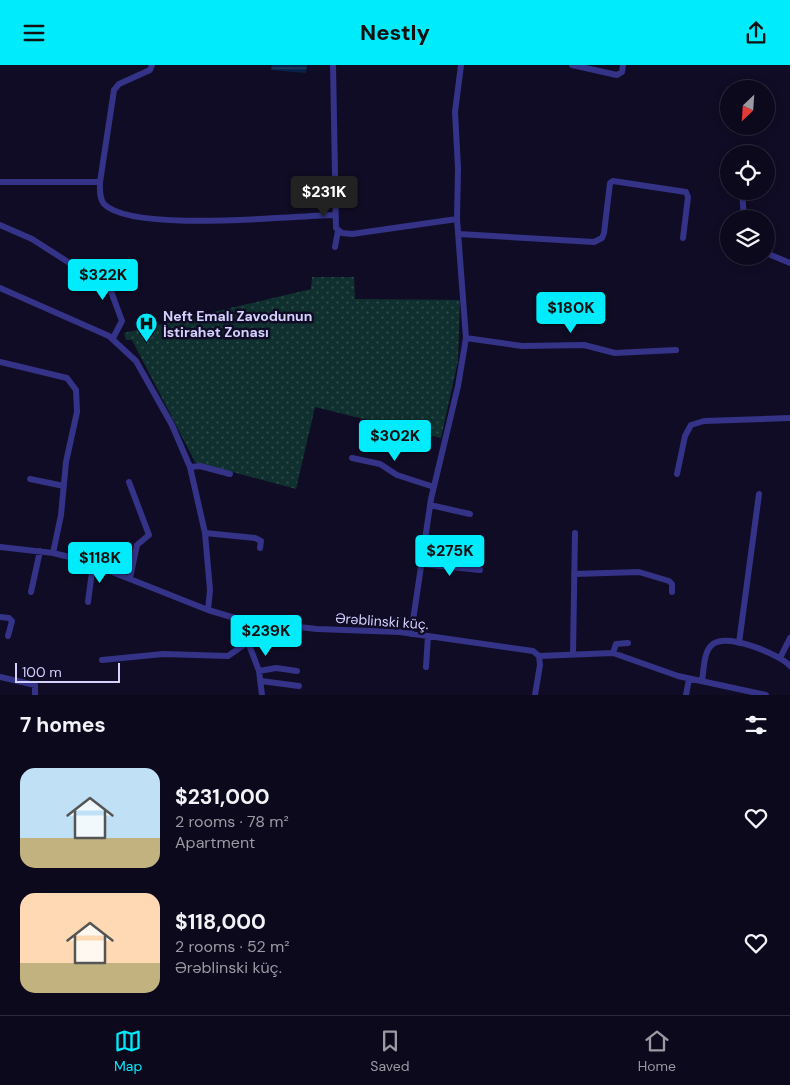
<!DOCTYPE html>
<html lang="en">
<head>
<meta charset="utf-8">
<style>
	body { margin:0; font-family:"DM Sans",sans-serif; background:#1a1729; color:#f1f3f6; height:100vh; display:flex; flex-direction:column; font-size:19px; white-space:nowrap }
	* { box-sizing:border-box; margin:0 }
	p { font-size:16px; color:#9a9aa3 }
	.icon { flex:none; width:28px; height:28px; fill:none; stroke:currentColor; stroke-width:2; stroke-linecap:round; stroke-linejoin:round }
	.map { position:relative; height:630px; overflow:hidden }
	.panel { display:flex; flex-direction:column; background:#0c091c; flex:1 }
	.panel>* { flex:none }
	.needle { width:32px; rotate:205deg }
	.buttons { position:absolute; left:720px; top:15px; display:grid; gap:10px }
	.buttons a { display:grid; place-items:center; width:55px; height:55px; border-radius:50%; background:#0c091c; box-shadow:0 2px 8px #0003,0 0 0 1px #2c2a3b; font-size:25px }
	.scale { position:absolute; left:15px; bottom:12px; width:105px; box-sizing:border-box; padding-left:5px; border:2px solid #d4d1ff; border-top:0; font-size:14px; line-height:18px; white-space:nowrap; color:#d4d1ff; -webkit-text-stroke:4px #100c25; paint-order:stroke }
	.price { position:absolute; translate:-50% -42px; padding:0 11px; border-radius:5px; background:#00ebfc; color:#111; font-size:16px; line-height:32px; filter:drop-shadow(0 1px 2px #0008) }
	.price::after { content:''; position:absolute; left:50%; top:30px; width:15px; height:11px; margin-left:-8px; background:inherit; clip-path:polygon(0 0,100% 0,50% 100%) }
	.price.current { background:#222; color:#fff }
	ul { padding:0; list-style:none }
	li { display:flex; align-items:center; gap:15px; height:125px; padding:0 20px }
	li span { display:grid; place-items:center; flex:none; width:140px; height:100px; border-radius:15px; color:#555 }
	li>.icon { margin-inline-start:auto }
	span .icon { width:60px; height:60px; fill:#fffc; stroke-width:1 }
	li b { font-size:21px }
	h2 { display:flex; justify-content:space-between; align-items:center; height:60px; padding:0 20px; font-size:21px }
	header { display:flex; justify-content:space-between; align-items:center; height:65px; padding:0 20px; background:#00ebfc; color:#111; font-size:22px; font-weight:800 }
	.menu { display:flex; justify-content:space-around; align-items:center; height:70px; border-top:1px solid #2c2a3b; background:#0c091c; font-size:14px; color:#9a9aa3 }
	.menu a { display:grid; justify-items:center; gap:2px }
	.menu .current { color:#00ebfc }
	.map>svg:first-child { display:block }
	.grass { fill:url(#grass-dots) }
	.water { fill:url(#water-rules) }
	.lines { fill:none; stroke-linecap:round; stroke-linejoin:round }
	.minor { stroke:#343388; stroke-width:6 }
	.labels { text-anchor:middle; dominant-baseline:central; stroke-width:5; stroke-linejoin:round; paint-order:stroke }
	.poi-label { font-size:14px; font-weight:bold; fill:#d4d1ff; stroke:#100c25; text-anchor:start }
	.street-label { font-size:14px; fill:#d4d1ff; stroke:#100c25 }
</style>
</head>
<body>
<header><svg class="icon" aria-label="menu" viewBox="0 0 24 24"><path d="M4 6h16M4 12h16M4 18h16"/></svg>Nestly<svg class="icon" aria-label="share" viewBox="0 0 24 24"><path d="M12 15V3M7 8l5-5 5 5M5 13v7h14v-7"/></svg></header>
<div class="map">
<svg width="790" height="630" viewBox="0 0 790 630">
	<defs>
		<pattern id="grass-dots" width="8" height="8" patternUnits="userSpaceOnUse" patternTransform="scale(1.25)"><rect width="8" height="8" fill="#0f302e"/><path d="M2 2h.1M6 6h.1" fill="none" stroke="#314d4d" stroke-width="1.8" stroke-linecap="round"/></pattern>
		<pattern id="water-rules" width="6" height="5" patternUnits="userSpaceOnUse" patternTransform="scale(1.25)"><rect width="6" height="5" fill="#072249"/><path d="M0 2.5h6" fill="none" stroke="#2a4164"/></pattern>
	</defs>
	<rect width="100%" height="100%" fill="#100c25"/>
	<path class="grass" d="M312,212h42l1,22 105,1 -2,61 -17,77 -126,-31 -19,82 -101,-27 -63,-122h-6l-2,-7 187,-44z"/>
	<path class="water" d="M272,0h35l-1,8 -35,-3z"/>
	<g class="lines">
		<path class="minor" d="M152,0l-2,5 -31,14 -5,6 -14,92c0,7 -1,16 4,22 28,29 187,12 230,11
			M333,0l3,163 6,5 10,1 105,-15
			M572,0l45,10 5,-3 1,-7
			M0,117h100
			M742,126l2,28
			M0,160l32,14 36,23
			M459,169l135,8 8,-4 2,-5 6,-50 3,-2 73,11 2,5 -5,41
			M335,182l3,-16
			M766,188l24,10
			M109,201l3,28 10,27 -9,17
			M0,223l109,48 27,25 36,64 18,42 15,66 5,57 -2,20
			M466,273l56,8 62,-1 31,8 61,-3
			M0,297l67,16 9,12 1,22 -11,50 -5,53 -8,38
			M352,393l28,6 17,11 37,12
			M190,402l10,-1 30,8
			M677,409l8,-38 6,-11 13,-4 86,-3
			M30,414l34,7
			M129,417l20,53 -12,10 -7,33
			M430,440l40,9
			M205,468l50,5 6,3 -1,7
			M0,482l53,6 29,7 126,50 37,11 72,8 83,3 133,19 6,5 74,-3 65,23 88,19
			M422,499l58,6
			M574,509l65,-2 30,9 3,3v8
			M31,527l9,-41
			M88,537l5,-38
			M0,552l9,1 3,3 -4,15
			M245,556l3,21 11,29 3,24
			M411,569l20,-135 27,-113 8,-48 -9,-119 1,-51 -3,-56 6,-47
			M739,578l20,-149
			M613,588l3,-9 12,-1
			M573,589l2,-121
			M780,593l10,-20
			M102,595l61,-6 65,2 20,-14
			M426,602l2,-31
			M259,606l17,-3 21,3
			M0,612l35,8v10
			M261,616l38,5
			M702,616c2,-10 1,-30 11,-37 15,-11 66,10 77,22
			M535,630l5,-30 -1,-9
			M686,630l3,-16"/>
	</g>
	<defs>
		<symbol id="hospital-pin" viewBox="-11 -11 22 30"><path d="M0 17L-7.5 6A9.5 9.5 0 1 1 7.5 6Z" fill="#00ebfc" stroke="#100c25"/><path d="M-5-5h3v3.5h4V-5h3V5h-3V1.5h-4V5h-3Z" fill="#111"/></symbol>
	</defs>
	<g fill-rule="evenodd">
		<use href="#hospital-pin" x="134" y="246" width="25" height="34"/>
	</g>
	<g class="labels">
		<g class="poi-label">
			<text x="163" y="251">Neft Emalı Zavodunun<tspan x="163" dy="16">İstirahət Zonası</tspan></text>
		</g>
		<g class="street-label">
			<text transform="translate(382 556) rotate(4)">Ərəblinski küç.</text>
		</g>
	</g>
</svg>
<div class="buttons">
<a><svg class="needle" viewBox="-14 -14 28 28"><path d="M0-13l5 13h-10z" fill="#e53935"/><path d="M0 13l5-13h-10z" fill="#9a9aa3"/></svg></a>
<a><svg class="icon" aria-label="locate" viewBox="0 0 24 24"><circle cx="12" cy="12" r="6"/><path d="M12 2v4M12 18v4M2 12h4M18 12h4"/></svg></a>
<a><svg class="icon" aria-label="layers" viewBox="0 0 24 24"><path d="M12 4l9 5-9 5-9-5zM3 14l9 5 9-5"/></svg></a>
</div>
<div class="scale">100 m</div>
<b class="price current" style="left:324px;top:153px">$231K</b>
<b class="price" style="left:103px;top:236px">$322K</b>
<b class="price" style="left:571px;top:269px">$180K</b>
<b class="price" style="left:395px;top:397px">$302K</b>
<b class="price" style="left:450px;top:512px">$275K</b>
<b class="price" style="left:100px;top:519px">$118K</b>
<b class="price" style="left:266px;top:592px">$239K</b>
</div>
<section class="panel">
<h2>7 homes<svg class="icon" aria-label="filters" viewBox="0 0 24 24"><path d="M4 7h16M4 17h16"/><circle cx="9" cy="7" r="2"/><circle cx="15" cy="17" r="2"/></svg></h2>
<ul>
<li><span style="background:linear-gradient(#bfe0f5 70%,#c2b280 0)"><svg class="icon" aria-label="home" viewBox="0 0 24 24"><path d="M3 11l9-7 9 7M6 9v11h12V9"/></svg></span><div><b>$231,000</b><p>2 rooms · 78 m²</p><p>Apartment</p></div><svg class="icon" aria-label="heart" viewBox="0 0 24 24"><path d="M12 20l-8-8c-3-5 5-10 8-4 3-6 11-1 8 4z"/></svg></li>
<li><span style="background:linear-gradient(#ffd9b3 70%,#c2b280 0)"><svg class="icon" aria-label="home" viewBox="0 0 24 24"><path d="M3 11l9-7 9 7M6 9v11h12V9"/></svg></span><div><b>$118,000</b><p>2 rooms · 52 m²</p><p>Ərəblinski küç.</p></div><svg class="icon" aria-label="heart" viewBox="0 0 24 24"><path d="M12 20l-8-8c-3-5 5-10 8-4 3-6 11-1 8 4z"/></svg></li>
</ul>
</section>
<nav class="menu">
<a class="current"><svg class="icon" aria-label="map" viewBox="0 0 24 24"><path d="M3 6l6-2 6 2 6-2v14l-6 2-6-2-6 2zM9 4v14M15 6v14"/></svg>Map</a>
<a><svg class="icon" aria-label="saved" viewBox="0 0 24 24"><path d="M7 4h10v16l-5-4-5 4z"/></svg>Saved</a>
<a><svg class="icon" aria-label="home" viewBox="0 0 24 24"><path d="M3 11l9-7 9 7M6 9v11h12V9"/></svg>Home</a>
</nav>
</body>
</html>
